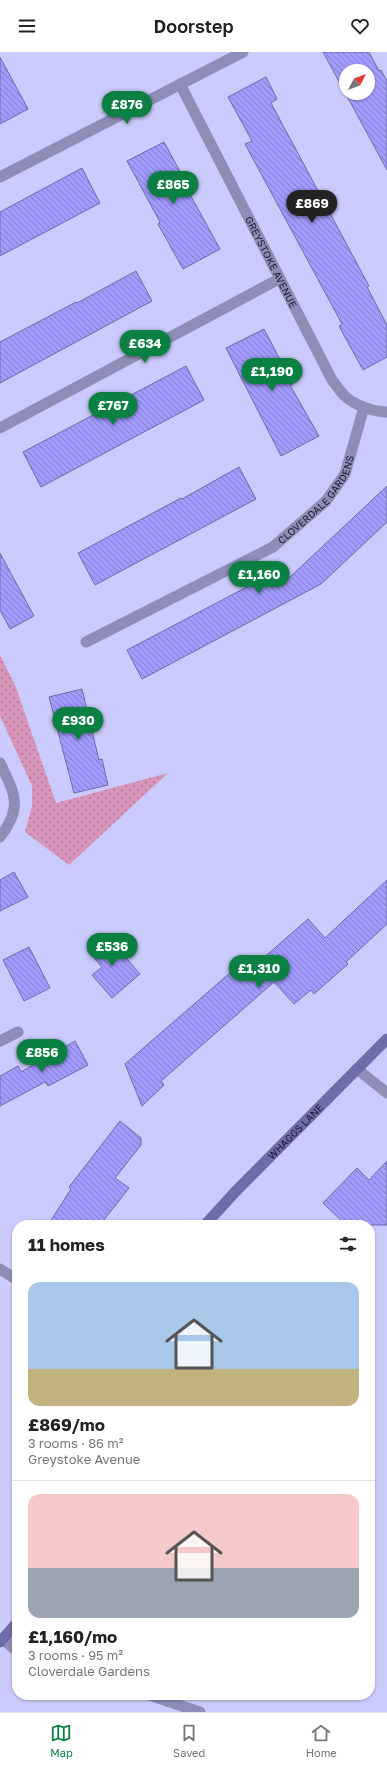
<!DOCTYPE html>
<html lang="en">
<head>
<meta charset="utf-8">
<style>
	body { margin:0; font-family:"Golos Text",sans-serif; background:#f6f6f6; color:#222; height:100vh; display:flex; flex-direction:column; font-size:15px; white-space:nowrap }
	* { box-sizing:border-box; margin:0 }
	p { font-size:13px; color:#767676 }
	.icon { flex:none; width:22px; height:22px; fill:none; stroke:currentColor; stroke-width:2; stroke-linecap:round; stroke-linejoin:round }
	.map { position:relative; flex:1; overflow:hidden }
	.sheet { position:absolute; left:12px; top:1168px; width:363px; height:480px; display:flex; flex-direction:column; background:#fff; border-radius:16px; box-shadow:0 1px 3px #0004 }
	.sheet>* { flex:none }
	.needle { width:26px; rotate:49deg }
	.controls { position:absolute; left:339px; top:12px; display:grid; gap:8px }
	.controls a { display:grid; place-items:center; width:36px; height:36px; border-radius:50%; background:#fff; box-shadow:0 1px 3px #0004; font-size:20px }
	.price { position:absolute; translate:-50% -34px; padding:0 9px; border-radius:14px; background:#0b8043; color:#fff; font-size:13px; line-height:26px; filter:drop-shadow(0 1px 2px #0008) }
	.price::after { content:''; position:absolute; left:50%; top:24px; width:12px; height:9px; margin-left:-6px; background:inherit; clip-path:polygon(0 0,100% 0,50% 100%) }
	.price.active { background:#222; color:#fff }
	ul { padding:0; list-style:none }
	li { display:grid; align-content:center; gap:8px; height:212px; padding:0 16px }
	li+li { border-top:1px solid #e0e0e0 }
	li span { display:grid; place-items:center; height:124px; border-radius:12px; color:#555 }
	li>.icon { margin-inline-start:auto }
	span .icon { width:72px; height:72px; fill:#fffc; stroke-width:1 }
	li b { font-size:17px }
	h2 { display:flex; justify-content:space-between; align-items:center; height:48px; padding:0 16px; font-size:17px }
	header { display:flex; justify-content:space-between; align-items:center; height:52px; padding:0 16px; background:#fff; font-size:18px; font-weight:600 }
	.menu { display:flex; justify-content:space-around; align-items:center; height:56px; border-top:1px solid #e0e0e0; background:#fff; font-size:11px; color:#767676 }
	.menu a { display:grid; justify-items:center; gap:2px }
	.menu .active { color:#0b8043 }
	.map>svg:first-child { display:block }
	.grass { fill:url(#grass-dots) }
	.building { fill:url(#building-back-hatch); stroke:#6e6ca4; fill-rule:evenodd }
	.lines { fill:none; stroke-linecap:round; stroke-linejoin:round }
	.minor { stroke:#8e8db8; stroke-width:11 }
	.tertiary { stroke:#8e8db8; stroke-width:11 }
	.secondary { stroke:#6f6caa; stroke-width:11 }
	.labels { text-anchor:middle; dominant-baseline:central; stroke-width:3; stroke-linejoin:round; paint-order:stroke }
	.street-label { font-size:10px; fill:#1a182e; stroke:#d9d9fe }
</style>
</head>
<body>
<header><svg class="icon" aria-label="menu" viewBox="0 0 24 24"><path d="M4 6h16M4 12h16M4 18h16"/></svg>Doorstep<svg class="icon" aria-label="heart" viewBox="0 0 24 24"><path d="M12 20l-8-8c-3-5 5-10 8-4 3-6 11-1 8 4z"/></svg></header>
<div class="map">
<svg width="387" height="1660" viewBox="0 0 387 1660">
	<defs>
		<pattern id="grass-dots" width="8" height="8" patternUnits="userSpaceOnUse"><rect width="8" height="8" fill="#d795ba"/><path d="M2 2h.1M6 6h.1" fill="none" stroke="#ae7998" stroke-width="1.8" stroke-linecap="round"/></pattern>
		<pattern id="building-back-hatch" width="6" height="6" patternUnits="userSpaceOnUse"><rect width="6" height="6" fill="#a19bfd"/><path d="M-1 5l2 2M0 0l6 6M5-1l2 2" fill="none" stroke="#827dcd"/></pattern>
	</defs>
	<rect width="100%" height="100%" fill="#cbcafc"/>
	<path class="grass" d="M0,603l15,30 41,118 112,-30 -99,92 -44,-33 7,-26v-20l-32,-70z"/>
	<path class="building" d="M323,0h46l10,19 2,-1 6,11v89zM346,19h22v22h-22z
		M0,5l28,52 -28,15z
		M266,25l11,22 -6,4 98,183 -2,1 20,38v32l-24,13 -24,-44 3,-2 -97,-180 7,-3 -24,-44z
		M164,90l25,46 -2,1 33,60 -37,20 -25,-45 2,-2 -33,-61z
		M82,116l18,35 -100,53v-44z
		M136,219l16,30 -152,82v-41l76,-40 1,1z
		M264,277l29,55 -3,1 29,51 -38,20 -55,-108z
		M186,314l18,34 -163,87 -18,-35z
		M239,415l17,32 -161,86 -17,-32 103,-55 1,1z
		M387,434v36l-66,62 -179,95 -15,-29 156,-82 6,10z
		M0,501l34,63 -24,13 -10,-19z
		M82,637l17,71 3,-1 6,26 -34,8 -25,-96z
		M14,820l14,25 -28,14v-31z
		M387,828v44l-41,38 2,2 -34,30 -3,-4 -17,14 -20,-22 -113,99 3,4 -22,21 -17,-42 121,-105 7,8 55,-48 17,19z
		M105,882l35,40 -28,24 -20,-23 10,-8 -15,-17z
		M29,895l21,41 -26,13 -21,-41z
		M75,989l13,24 -40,21 -3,-4 -45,24v-30l18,-10 3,6z
		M120,1069l21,17v7l-26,33 14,10 -29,37h-52l23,-36 -2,-2z
		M387,1109v64h-41l-23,-22 34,-35 12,12z"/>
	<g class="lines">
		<g class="minor">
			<path id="s1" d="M180,32l152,296c5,6 9,13 14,17 10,9 29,15 41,15"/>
			<path d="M0,125l243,-125"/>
			<path d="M0,376l279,-149"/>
			<path id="s2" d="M86,590l187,-95 53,-46 19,-27 19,-67"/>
			<path d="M0,711c15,31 23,44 0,74"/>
			<path d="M0,989l18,-9"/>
			<path d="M357,1017l30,24"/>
			<path d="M0,1217l17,11"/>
		</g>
		<path class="tertiary" d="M3,1587l14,12
			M149,1643l51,17"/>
		<g class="secondary">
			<path id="s3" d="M205,1173l31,-34 151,-152"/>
			<path d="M0,1590l17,-19"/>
		</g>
	</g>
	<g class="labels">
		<g class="street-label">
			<text stroke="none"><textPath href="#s1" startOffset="200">GREYSTOKE AVENUE</textPath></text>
			<text stroke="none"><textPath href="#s2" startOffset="275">CLOVERDALE GARDENS</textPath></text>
			<text stroke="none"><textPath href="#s3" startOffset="130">WHAGGS LANE</textPath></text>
		</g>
	</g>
</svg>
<div class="controls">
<a><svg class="needle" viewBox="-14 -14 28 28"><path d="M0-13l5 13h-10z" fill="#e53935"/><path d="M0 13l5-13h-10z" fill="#767676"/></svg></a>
</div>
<b class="price" style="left:127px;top:73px">£876</b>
<b class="price" style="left:173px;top:153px">£865</b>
<b class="price active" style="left:312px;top:172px">£869</b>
<b class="price" style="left:145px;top:312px">£634</b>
<b class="price" style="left:272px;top:340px">£1,190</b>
<b class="price" style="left:113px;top:374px">£767</b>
<b class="price" style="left:259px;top:543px">£1,160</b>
<b class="price" style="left:78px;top:689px">£930</b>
<b class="price" style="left:112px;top:915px">£536</b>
<b class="price" style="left:259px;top:937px">£1,310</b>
<b class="price" style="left:42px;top:1021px">£856</b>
<section class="sheet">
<h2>11 homes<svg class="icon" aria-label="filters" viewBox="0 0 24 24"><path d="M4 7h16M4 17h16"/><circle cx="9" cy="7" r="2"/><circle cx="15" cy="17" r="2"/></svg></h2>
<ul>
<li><span style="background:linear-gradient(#a9c7e8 70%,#c2b280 0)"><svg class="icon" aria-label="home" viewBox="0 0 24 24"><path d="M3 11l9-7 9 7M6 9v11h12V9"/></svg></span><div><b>£869/mo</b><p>3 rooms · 86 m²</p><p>Greystoke Avenue</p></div></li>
<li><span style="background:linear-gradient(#f6c9c9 60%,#9aa5b1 0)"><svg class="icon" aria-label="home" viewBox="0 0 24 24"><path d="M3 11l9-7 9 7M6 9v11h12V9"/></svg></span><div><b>£1,160/mo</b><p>3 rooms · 95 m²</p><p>Cloverdale Gardens</p></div></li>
</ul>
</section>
</div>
<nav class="menu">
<a class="active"><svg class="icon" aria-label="map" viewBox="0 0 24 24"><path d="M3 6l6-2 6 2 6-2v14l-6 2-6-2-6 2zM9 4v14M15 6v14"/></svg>Map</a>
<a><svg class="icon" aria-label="saved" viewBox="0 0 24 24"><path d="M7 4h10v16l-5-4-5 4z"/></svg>Saved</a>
<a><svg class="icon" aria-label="home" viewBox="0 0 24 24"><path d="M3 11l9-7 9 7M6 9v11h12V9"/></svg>Home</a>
</nav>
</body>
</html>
